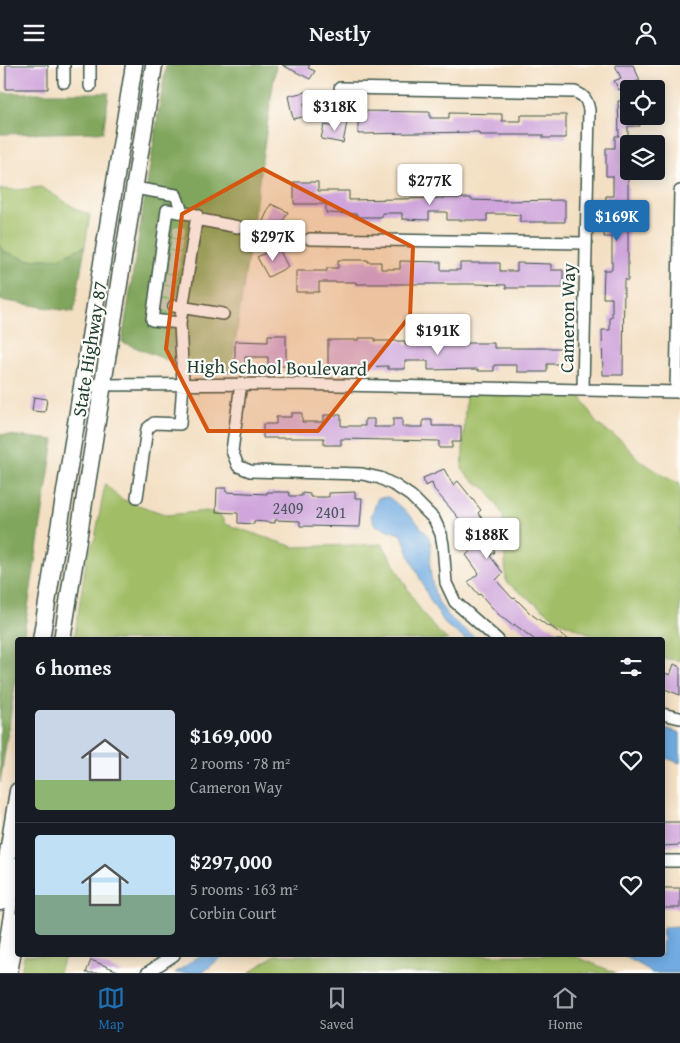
<!DOCTYPE html>
<html lang="en">
<head>
<meta charset="utf-8">
<style>
	body { margin:0; font-family:"Gentium Book Plus",serif; background:#20242c; color:#f1f3f6; height:100vh; display:flex; flex-direction:column; font-size:19px; white-space:nowrap }
	* { box-sizing:border-box; margin:0 }
	p { font-size:16px; color:#9ea1a6 }
	.icon { flex:none; width:28px; height:28px; fill:none; stroke:currentColor; stroke-width:2; stroke-linecap:round; stroke-linejoin:round }
	.map { position:relative; flex:1; overflow:hidden }
	.sheet { position:absolute; left:15px; top:572px; width:650px; height:320px; display:flex; flex-direction:column; background:#171b24; border-radius:5px; box-shadow:0 2px 12px #0003 }
	.sheet>* { flex:none }
	.tools { position:absolute; left:620px; top:15px; display:grid; gap:10px }
	.tools a { display:grid; place-items:center; width:45px; height:45px; border-radius:5px; background:#171b24; box-shadow:0 2px 12px #0003; font-size:25px }
	.price { position:absolute; translate:-50% -42px; padding:0 11px; border-radius:5px; background:#fff; color:#222; font-size:16px; line-height:32px; filter:drop-shadow(0 1px 2px #0008) }
	.price::after { content:''; position:absolute; left:50%; top:30px; width:15px; height:11px; margin-left:-8px; background:inherit; clip-path:polygon(0 0,100% 0,50% 100%) }
	.price.current { background:#1f6fb2; color:#fff }
	ul { padding:0; list-style:none }
	li { display:flex; align-items:center; gap:15px; height:125px; padding:0 20px }
	li+li { border-top:1px solid #363941 }
	li span { display:grid; place-items:center; flex:none; width:140px; height:100px; border-radius:5px; color:#555 }
	li>.icon { margin-inline-start:auto }
	span .icon { width:60px; height:60px; fill:#fffc; stroke-width:1 }
	li b { font-size:21px }
	h2 { display:flex; justify-content:space-between; align-items:center; height:60px; padding:0 20px; font-size:21px }
	header { display:flex; justify-content:space-between; align-items:center; height:65px; padding:0 20px; background:#171b24; font-size:22px; font-weight:600 }
	.dock { display:flex; justify-content:space-around; align-items:center; height:70px; border-top:1px solid #363941; background:#171b24; font-size:14px; color:#9ea1a6 }
	.dock a { display:grid; justify-items:center; gap:2px }
	.dock .current { color:#1f6fb2 }
	.map>svg:first-child { display:block }
	.green { fill:#a1be66; stroke:#607e4d }
	.forest { fill:#80a55b; stroke:#507148 }
	.water { fill:#71abe1; stroke:#48748a }
	.building { fill:#cfa5db }
	.lines { fill:none; stroke-linecap:round; stroke-linejoin:round }
	.minor-tunnel { stroke:#c9bfa6; stroke-width:11; stroke-dasharray:11 5.5; stroke-linecap:butt }
	.minor-casing { stroke:#3f5549; stroke-width:14 }
	.highway-casing { stroke:#3f5549; stroke-width:19 }
	.minor { stroke:#fff; stroke-width:11 }
	.highway { stroke:#fff; stroke-width:16 }
	.marked { fill:#d45610; fill-opacity:0.2; stroke:#d45610; stroke-width:4; stroke-linejoin:round }
	.labels { text-anchor:middle; dominant-baseline:central; stroke-width:4.5; stroke-linejoin:round; paint-order:stroke }
	.number-label { font-size:16px; fill:#4b575e }
	.street-label { font-size:19px; fill:#1f3d34; stroke:#fdfcf7 }
</style>
</head>
<body>
<header><svg class="icon" aria-label="menu" viewBox="0 0 24 24"><path d="M4 6h16M4 12h16M4 18h16"/></svg>Nestly<svg class="icon" aria-label="person" viewBox="0 0 24 24"><circle cx="12" cy="8" r="4"/><path d="M4 21q1-7 8-7t8 7"/></svg></header>
<div class="map">
<svg width="680" height="908" viewBox="0 0 680 908">
	<rect width="100%" height="100%" fill="#fdfcf7"/>
	<filter id="ink" filterUnits="userSpaceOnUse"><feTurbulence type="fractalNoise" baseFrequency=".02" numOctaves="2"/><feDisplacementMap in="SourceGraphic" scale="10" xChannelSelector="R" yChannelSelector="G"/><feConvolveMatrix kernelMatrix="1 2 1 2 8 2 1 2 1" color-interpolation-filters="sRGB"/></filter>
	<filter id="wash" filterUnits="userSpaceOnUse"><feTurbulence type="fractalNoise" baseFrequency=".0096" numOctaves="4" result="noise"/><feDisplacementMap in="SourceGraphic" scale="20" xChannelSelector="R" yChannelSelector="G"/><feGaussianBlur stdDeviation="1.12" result="paint"/><feColorMatrix in="noise" values="0 0 0 0 0 0 0 0 0 0 0 0 0 0 0 0 0 1.4 0 .05"/><feComposite in="paint" operator="in"/></filter>
	<g filter="url(#wash)">
		<rect width="100%" height="100%" fill="#f3dfc2"/>
		<path class="green" d="M41,122l39,24 10,4 -5,31 -26,12 -31,2 -25,-9 -3,-5v-57l17,1z
			M466,327l113,2 18,30 25,17 17,19 32,20 9,3v178l-17,-3 -1,-18h-58l-45,-19 -53,-39 -3,-67 -15,-25 -17,-11 -9,-10z
			M105,419l16,15 46,16 40,-4 14,5 4,8 69,23 88,-3c21,32 35,72 66,96h-374l13,-84 8,-18z
			M24,890h47l-8,5 -4,13h-38z
			M275,890h297l44,18h-367z"/>
		<path class="forest" d="M166,0h110l-45,307h-34l-75,-30z
			M0,28h109l-6,39 -103,2z
			M0,181l3,5 25,9 31,-2 26,-12 -11,66 -74,-12z
			M0,369l54,6 -31,200h-5l-1,32 -17,111z"/>
		<path class="water" d="M388,432c10,7 39,32 42,44 2,8 -1,18 0,26 4,42 17,49 48,73h-12l-20,-15 -16,-25 -21,-45 -7,-20 -27,-10 -4,-9 7,-18z
			M662,662l18,6v30l-17,-6z
			M680,861v47h-29l-7,-6 -22,-12h40l1,-28z
			M201,890h23l-22,18h-27z"/>
		<g id="blocks">
			<path class="building" d="M6,0h42v24h-42z
				M282,0h28l-2,3 7,3 -5,8z
				M615,0h18l7,15 -21,10 -5,-9 7,-3z
				M309,26l2,10 -7,2 3,13 -14,3 -5,-23z
				M618,36h11v15h11v10h-12v154h-4l-1,95h-20l-1,-45h8v-13h2v-19h-9l1,-28h8v-33h-8l2,-41h7v-20h-7v-28h9v-12h4z
				M358,46l72,1v6h19v-5l53,1v7h19v-6h45v23h-23v-3h-64v-3l-121,2z
				M338,55l9,2 -4,21 -22,-4 3,-14 12,2z
				M294,117h24v9h31v9l98,-2h24v2l30,1 64,-1v22h-45v-7l-12,-1h-21v7h-9v-1h-31v-8h-18v8l-27,-1v-6h-20v4h-25v-3l-31,-1v-9h-32z
				M271,139l17,8 -11,21 -16,-8z
				M278,182l10,20 -20,10 -11,-20z
				M338,195h30v2h13v7h19v-8l41,1v8h19v-7h40v8h17v-8l34,1v6h12v18h-57v-3l-29,-1h-121v-2h-37v10h-23v-21h31v-3h11z
				M268,270h18v31h-18v-9h-23v9h-10v-25l33,1z
				M358,273h17v3h30v4h43v-5h17v3h29v5h67v16h-14v8h-30v-7h-23v6h-16v-2l-50,1v-9h-23v8h-17v-3l-60,2v-28h30z
				M34,332l13,2 -2,13 -13,-1z
				M291,348h11v9h22v-7h17v11h24v-7h9v8h19v-8h9v8h21v-7h9v6h29v16h-9v6h-13v-7l-98,-2v6h-17v-7h-61v-14h13v-7h15z
				M444,404l9,16 5,-4 23,29 -3,3 12,16 -6,6 11,17 -5,4 13,17 -7,7 17,19 2,-1 16,16 18,13 1,-1 19,14h-34l-21,-16 -1,2 -15,-12 -18,-20 -1,1 -11,-13 11,-9 -13,-18 7,-6 -11,-17 5,-4 -33,-39 -2,-6 -7,3 -2,-8z
				M217,423h9v4l41,2v-2h22l1,4h12v-3l8,1v3h19v-4l26,-1v6h7l-2,29 -60,-1v-5l-25,-1v3l-21,-2v3l-16,-1v-10l-22,-1z
				M674,599l6,3v28l-18,-7v-16l8,3z
				M662,757h18v23l-18,1z
				M662,823h18v20h-18z
				M91,895l32,13h-37z"/>
		</g>
	</g>
	<g filter="url(#ink)">
		<use href="#blocks" fill-opacity="0" stroke="#3f5549" stroke-width="1"/>
		<g class="lines">
			<path class="minor-tunnel" d="M173,167l12,2
				M171,179l12,2
				M169,191l12,2
				M167,202l13,2
				M165,214l13,2
				M163,226l13,2
				M161,240l13,1"/>
			<defs>
				<path id="minor" d="M64,17v-17
					M90,21v-21
					M340,23l235,4c10,4 12,8 14,18l-6,279
					M134,123l42,7 6,17
					M196,154l42,8
					M310,174l276,4
					M174,241l49,8
					M241,318l-9,68 6,15 12,5 112,3 18,4 16,8 15,10 23,23 7,15 2,11 3,38 9,19 43,38
					M83,320l208,-1 389,8
					M676,326l4,-200
					M137,432l10,-68 7,-6 26,1 3,-41 -3,-60 17,-108 -30,-5 -15,110 28,3
					M662,649l18,4
					M662,796h18
					M0,908l18,-110
					M147,908l27,-18"/>
				<path id="highway" d="M41,575l93,-575
					M62,575l92,-575
					M0,837l18,-111
					M9,908l9,-52"/>
			</defs>
			<use href="#minor" class="minor-casing"/>
			<use href="#highway" class="highway-casing"/>
			<use href="#minor" class="minor"/>
			<use href="#highway" class="highway"/>
		</g>
	</g>
	<path class="marked" d="M263,104l150,78 -3,69 -92,115h-110l-42,-82 16,-135z"/>
	<g class="labels">
		<g class="number-label">
			<text x="288" y="443">2409</text>
			<text x="331" y="447">2401</text>
		</g>
		<g class="street-label">
			<text transform="translate(567 253) rotate(-89)">Cameron Way</text>
			<text transform="translate(89 284) rotate(-81)">State Highway 87</text>
			<text transform="translate(277 302) rotate(1)">High School Boulevard</text>
		</g>
	</g>
</svg>
<div class="tools">
<a><svg class="icon" aria-label="locate" viewBox="0 0 24 24"><circle cx="12" cy="12" r="6"/><path d="M12 2v4M12 18v4M2 12h4M18 12h4"/></svg></a>
<a><svg class="icon" aria-label="layers" viewBox="0 0 24 24"><path d="M12 4l9 5-9 5-9-5zM3 14l9 5 9-5"/></svg></a>
</div>
<b class="price" style="left:335px;top:67px">$318K</b>
<b class="price" style="left:430px;top:141px">$277K</b>
<b class="price current" style="left:617px;top:177px">$169K</b>
<b class="price" style="left:273px;top:197px">$297K</b>
<b class="price" style="left:438px;top:291px">$191K</b>
<b class="price" style="left:487px;top:495px">$188K</b>
<section class="sheet">
<h2>6 homes<svg class="icon" aria-label="filters" viewBox="0 0 24 24"><path d="M4 7h16M4 17h16"/><circle cx="9" cy="7" r="2"/><circle cx="15" cy="17" r="2"/></svg></h2>
<ul>
<li><span style="background:linear-gradient(#c9d6e8 70%,#8fb573 0)"><svg class="icon" aria-label="home" viewBox="0 0 24 24"><path d="M3 11l9-7 9 7M6 9v11h12V9"/></svg></span><div><b>$169,000</b><p>2 rooms · 78 m²</p><p>Cameron Way</p></div><svg class="icon" aria-label="heart" viewBox="0 0 24 24"><path d="M12 20l-8-8c-3-5 5-10 8-4 3-6 11-1 8 4z"/></svg></li>
<li><span style="background:linear-gradient(#bfe0f5 60%,#7fa58c 0)"><svg class="icon" aria-label="home" viewBox="0 0 24 24"><path d="M3 11l9-7 9 7M6 9v11h12V9"/></svg></span><div><b>$297,000</b><p>5 rooms · 163 m²</p><p>Corbin Court</p></div><svg class="icon" aria-label="heart" viewBox="0 0 24 24"><path d="M12 20l-8-8c-3-5 5-10 8-4 3-6 11-1 8 4z"/></svg></li>
</ul>
</section>
</div>
<nav class="dock">
<a class="current"><svg class="icon" aria-label="map" viewBox="0 0 24 24"><path d="M3 6l6-2 6 2 6-2v14l-6 2-6-2-6 2zM9 4v14M15 6v14"/></svg>Map</a>
<a><svg class="icon" aria-label="saved" viewBox="0 0 24 24"><path d="M7 4h10v16l-5-4-5 4z"/></svg>Saved</a>
<a><svg class="icon" aria-label="home" viewBox="0 0 24 24"><path d="M3 11l9-7 9 7M6 9v11h12V9"/></svg>Home</a>
</nav>
</body>
</html>
